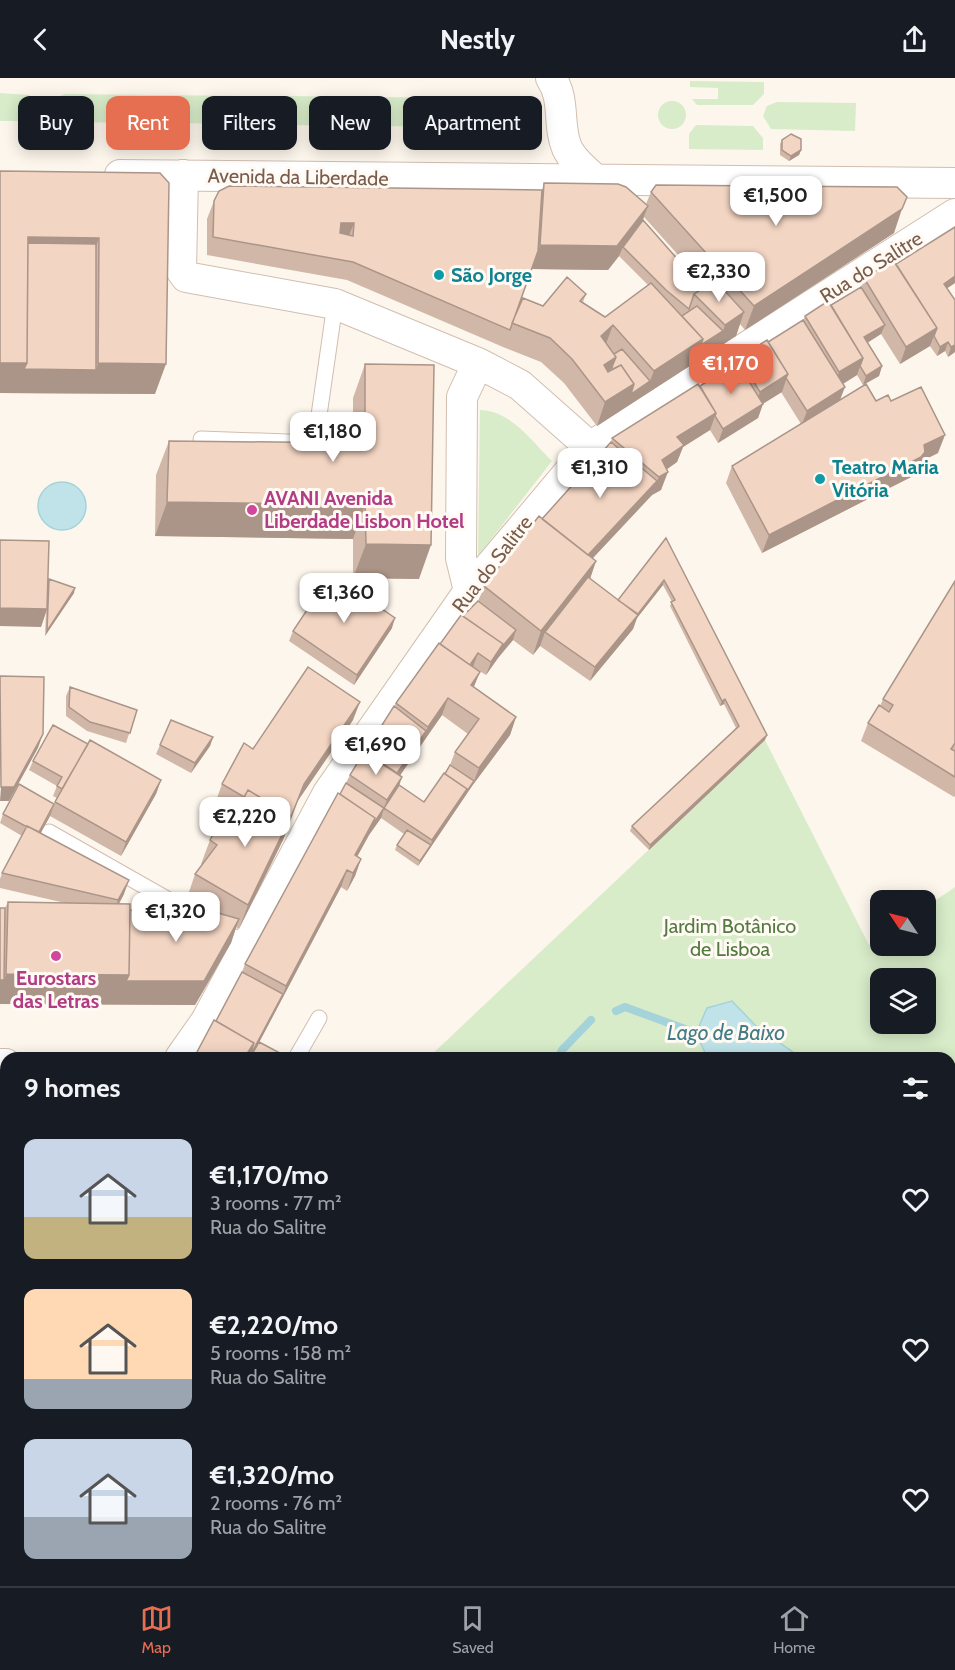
<!DOCTYPE html>
<html lang="en">
<head>
<meta charset="utf-8">
<style>
	body { margin:0; font-family:Cabin,sans-serif; background:#242831; color:#f1f3f6; height:100vh; display:flex; flex-direction:column; font-size:22px; white-space:nowrap }
	* { box-sizing:border-box; margin:0 }
	p { font-size:20px; color:#9ea1a6 }
	.icon { flex:none; width:33px; height:33px; fill:none; stroke:currentColor; stroke-width:2; stroke-linecap:round; stroke-linejoin:round }
	.map { position:relative; flex:1; overflow:hidden }
	.sheet { position:absolute; left:0px; top:974px; width:956px; height:536px; display:flex; flex-direction:column; background:#171b24; border-radius:18px 18px 0 0; box-shadow:0 3px 15px #0003 }
	.sheet>* { flex:none }
	.hud { position:absolute; left:18px; top:18px; width:600px; height:54px; display:flex; gap:12px }
	.needle { width:39px; rotate:305deg }
	.tools { position:absolute; left:870px; top:812px; display:grid; gap:12px }
	.tools a { display:grid; place-items:center; width:66px; height:66px; border-radius:12px; background:#171b24; box-shadow:0 3px 15px #0003; font-size:30px }
	.price { position:absolute; translate:-50% -51px; padding:0 14px; border-radius:12px; background:#fff; color:#222; font-size:20px; line-height:39px; filter:drop-shadow(0 2px 3px #0008) }
	.price::after { content:''; position:absolute; left:50%; top:36px; width:18px; height:14px; margin-left:-9px; background:inherit; clip-path:polygon(0 0,100% 0,50% 100%) }
	.price.selected { background:#e76f51; color:#fff }
	ul { padding:0; list-style:none }
	li { display:flex; align-items:center; gap:18px; height:150px; padding:0 24px }
	li span { display:grid; place-items:center; flex:none; width:168px; height:120px; border-radius:12px; color:#555 }
	li>.icon { margin-inline-start:auto }
	span .icon { width:72px; height:72px; fill:#fffc; stroke-width:1 }
	li b { font-size:26px }
	h2 { display:flex; justify-content:space-between; align-items:center; height:72px; padding:0 24px; font-size:26px }
	.chip { padding:0 21px; border-radius:12px; background:#171b24; box-shadow:0 3px 15px #0003; font-size:21px; line-height:54px }
	.chip.selected { background:#e76f51; color:#fff }
	header { display:flex; justify-content:space-between; align-items:center; height:78px; padding:0 24px; background:#171b24; font-size:27px; font-weight:700 }
	.menu { display:flex; justify-content:space-around; align-items:center; height:84px; border-top:2px solid #363941; background:#171b24; font-size:16px; color:#9ea1a6 }
	.menu a { display:grid; justify-items:center; gap:3px }
	.menu .selected { color:#e76f51 }
	.map>svg:first-child { display:block }
	.green { fill:#d8ecc9; fill-rule:evenodd }
	.water { fill:#bfe3e8; stroke:#a5d3da; stroke-width:1.5 }
	.lines { fill:none; stroke-linecap:round; stroke-linejoin:round }
	.stream { stroke:#a5d3da; stroke-width:8 }
	.service-casing { stroke:#d1beb0; stroke-width:17 }
	.minor-casing { stroke:#d1beb0; stroke-width:32 }
	.service { stroke:#fff; stroke-width:15 }
	.minor { stroke:#fff; stroke-width:30 }
	.wall { fill:#d1b7a8; fill-rule:evenodd }
	.shaded-wall { fill:#aa9588 }
	.building { fill:#f3d5c3; stroke:#aa9588; stroke-width:1.5; fill-rule:evenodd }
	.culture-dot { fill:#0f9aa8; stroke:#fffaf3; stroke-width:2 }
	.hotel-dot { fill:#d1479c; stroke:#fffaf3; stroke-width:2 }
	.labels { text-anchor:middle; dominant-baseline:central; stroke-width:6; stroke-linejoin:round; paint-order:stroke }
	.street-label { font-size:20px; fill:#7a5c4d; stroke:#fffaf3 }
	.culture-label { font-size:20px; font-weight:bold; fill:#0d838f; stroke:#fffaf3; text-anchor:start }
	.hotel-label { font-size:20px; font-weight:bold; fill:#b23c85; stroke:#fffaf3; text-anchor:start }
	.park-label { font-size:20px; fill:#537a41; stroke:#fffaf3 }
	.water-label { font-size:21px; font-style:italic; fill:#437c86; stroke:#fffaf3 }
</style>
</head>
<body>
<header><svg class="icon" aria-label="back" viewBox="0 0 24 24"><path d="M15 5l-7 7 7 7"/></svg>Nestly<svg class="icon" aria-label="share" viewBox="0 0 24 24"><path d="M12 15V3M7 8l5-5 5 5M5 13v7h14v-7"/></svg></header>
<div class="map">
<svg width="955" height="1508" viewBox="0 0 955 1508">
	<rect width="100%" height="100%" fill="#fdf6ec"/>
	<path class="green" d="M690,3l74,1v12l-11,11h-56l-5,-6h26v-11l-28,-1z
		M0,15l29,2 7,7v11l-8,8h-28z
		M65,16l181,2 9,4 5,10 -5,10 -9,4 -181,-2 -10,-4 -4,-10 4,-10z
		M288,18l173,2 10,5 4,10 -4,10 -10,4 -174,-2 -9,-5 -5,-10 5,-9z
		M658 37a14 14 0 1 1 28 0a14 14 0 1 1-28 0Z
		M777,24l79,1 -1,28 -84,-2 -8,-13 4,-10z
		M696,47l57,1 10,12v12l-74,-1v-15z
		M480,332c31,1 51,30 72,51l-74,95z
		M765,662l104,205 11,-7v7h46v-38l29,-20v686l-5,4v-519h-522zM880,900h46v45h-46z
		M6,1470v33h939l-7,5h-938v-34z"/>
	<path class="water" d="M38 428a24 24 0 1 1 48 0a24 24 0 1 1-48 0Z
		M732,923l25,26 43,30h-93l-11,-24 11,-25z"/>
	<g class="lines">
		<path class="stream" d="M616,933l9,-4 71,26
			M558,980l4,-8 29,-30
			M950,1206l5,7
			M950,1415l5,-3"/>
		<defs>
			<path id="service" d="M201,361l114,4 20,-139
				M49,754l197,112
				M296,980l23,-40"/>
			<path id="minor" d="M551,0c15,22 6,47 16,70 6,13 19,23 29,32
				M120,97l835,8
				M183,97l-2,95 5,7 149,27 143,59 42,22 70,62
				M469,513l-8,-33 1,-161 16,-34
				M180,980l26,-37 122,-228 141,-202 121,-144 365,-233
				M0,986h6
				M0,1244l6,-7"/>
		</defs>
		<use href="#service" class="service-casing"/>
		<use href="#minor" class="minor-casing"/>
		<use href="#service" class="service"/>
		<use href="#minor" class="minor"/>
	</g>
	<path class="wall" d="M782,62l19,10 -2,5 -10,6 -9,-6v-11z
		M0,93l160,2 -5,221 -155,-1z
		M544,105l102,21 5,-12 243,41 -149,97 -5,-6 -4,12 -139,90 -33,-43 -23,-21 -38,-15 -156,-67 -140,-25v-36l7,-18 328,-11zM644,139l62,69 -3,2 -61,-67zM619,178l29,29 -43,32 -22,-15 3,-8 -43,12 -20,-8 -13,32 22,-61 76,1z
		M955,149v56l-8,5 8,12v52l-7,5 -3,-6 -8,5 -7,-10 -30,18 -19,-30 -14,8 15,24 -3,10 -16,9 -6,-10 -14,9 -3,16 51,1 47,52 -16,8 -4,9 -3,5 -153,78 -36,-70 6,-17 69,-42 -20,-32 -18,11 -5,15 -40,25 -8,-13 -27,17 -6,15 -11,8 -5,20 -9,5 -59,63 3,3 -6,17 28,22 48,-62 99,202 -116,110 -19,-19 2,-5 104,-98 -12,-24 -4,2 -50,-100 2,-4 -9,-17 -26,33 -4,11 -43,52 -50,-35 -7,9 -20,-15 -15,18 -12,17 -13,-8 1,21 42,29 -6,18 -38,51 -54,80 -23,-16 2,-5 7,-11 -23,-16 -12,17 -12,22 4,2 -6,17 -8,15 -6,-4 -82,155 21,11 -2,5h-83l2,-6 19,-31 26,-49 3,-8 95,-170 6,-11 4,-8 44,-69 2,-3 44,-59 23,-28 15,-15 6,-15 58,-67 69,-77 1,-4 88,-52 37,-24 2,-4 29,-16 35,-22 2,-4 26,-11 30,-18 3,-9 32,-14zM442,637l26,19 -13,18 -5,13 -26,37 -25,-17 1,-10z
		M365,286l54,215 -66,-1v-39l-198,-3 1,-61 13,-34 184,2v-45z
		M48,503l26,12 -29,43 1,-24 -5,15z
		M955,503v215l-1,1 -93,-56 7,-18 12,-17 3,-7z
		M392,550l-38,57 -65,-44 4,-10z
		M70,609l67,23 -11,33 -39,-12 -21,-15v-20z
		M353,642l-56,82 -14,38 -44,89 -3,-2 -5,16 -36,62 -195,-1v-96h5l3,-6 57,1 -65,-15v-9l2,-6 20,-37 -22,-13 3,-9 51,-10 3,-6 -4,-2 4,-10 -28,-16 4,-9 55,-17 73,36 -5,14 -35,62 -71,-40 -9,17 83,61 -5,10 11,6 49,1 27,-1 -19,-12 8,-24 7,-9 -1,-1 9,-24 19,-14 7,-13 -20,-12 6,-17 31,-35z
		M213,659l-3,9 -19,27 -35,-19 4,-9z
		M0,1006l6,1v207l-6,7v-119l4,1 2,-2h-6z
		M6,1244v123l-6,-5v-112z
		M69,1503h59l-7,5h-49z
		M294,1503h72l4,5h-72z"/>
	<path class="shaded-wall" d="M801,72l-2,5 -10,6 2,-5z
		M648,128l-9,24 -16,17 -4,9 -11,14 -76,-1 8,-24z
		M902,131l-8,24 -149,97 9,-24z
		M341,145h13l-7,18h-13z
		M28,159l71,1 -11,30h-63z
		M955,198v7l-15,10 4,-9z
		M744,234l-8,24 -139,90 8,-24 29,-18 16,-3 4,-10 49,-32 20,-8 2,-6z
		M613,247l-9,24 -3,-13z
		M885,247l-4,9 -20,13 3,-10z
		M937,250l-7,18 -30,18 6,-17z
		M948,264l-3,9 -8,5 3,-9z
		M955,267v7l-7,5 3,-10z
		M616,279l-9,24 -3,-16z
		M863,280l-6,17 -24,15 6,-18z
		M0,285h27l69,7 2,-7 68,1 -11,30 -155,-1z
		M882,288l-3,10 -16,9 3,-9z
		M788,296l-6,18 -29,18 7,-18z
		M845,309l-5,13 -38,24 5,-13z
		M763,326l-5,14 -40,25 5,-14z
		M716,335l-6,17 -27,17 -6,15 -20,14 5,-16 15,-23z
		M945,357l-7,18 -16,8 -4,9 -3,5 -153,78 7,-18 155,-90z
		M668,394l-7,18 -9,5 -76,81 5,-13 76,-82 2,-4z
		M167,424l198,3 -12,34 -198,-3z
		M366,466l65,1 -12,34 -66,-1z
		M596,483l-8,24 -43,47 -5,14 -7,9 8,-24z
		M664,502l-1,5 -26,33 -4,11 -43,52 5,-14z
		M75,510l-1,5 -29,43 2,-5z
		M0,530l47,1 -6,18 -41,-1z
		M395,540l-3,10 -38,57 3,-10z
		M516,552l-3,10 -15,18 -12,17 5,-13 12,-18z
		M478,575l-5,14 -5,1z
		M480,594l-7,17 -2,-4z
		M448,620l-6,17 -52,75 5,-14z
		M725,621l-1,5 -4,2 2,-5z
		M360,624l-7,18 -56,82 -14,38 -44,89 9,-24 56,-121z
		M516,639l-6,18 -38,51 -54,80 2,-5 11,-16 1,-5 35,-51 7,-8 5,-13z
		M43,656l-5,14 -29,53h-9l1,-14z
		M767,657l-2,5 -116,110 1,-5z
		M213,659l-3,9 -19,27 4,-10z
		M402,699l-6,18 -12,13 3,-8z
		M161,702l-5,14 -35,62 5,-14z
		M53,730l-3,8 -15,27 4,-10z
		M384,730l-3,10 -12,17 -21,38 7,-18 20,-37z
		M361,781l-6,17 -8,15 6,-18z
		M347,792l-6,17 -90,171h-2l34,-64 3,-8z
		M129,802l-5,14 -11,20 5,-14z
		M239,841l-8,24 -36,62 -195,-1v-24h4l2,-6z
		M254,965l-5,15h-5z
		M0,1066h6v35h-6z
		M6,1206v8l-6,7v-8z
		M114,1503h14l-7,5h-14z
		M306,1503h9l-2,5h-8z"/>
	<path class="building" d="M791,56l10,5v11l-10,6 -9,-6v-10z
		M0,93l160,2 9,10 -3,181 -68,-1 1,-125 -71,-1 -1,126h-27z
		M544,105l74,1 8,3 22,19 -31,40 -77,-1z
		M656,107l241,2 10,10 -5,12 -148,97 -103,-114z
		M229,108l313,4 -4,61 -28,79 -157,-68 -140,-25 1,-36 5,-10zM341,145h13l-1,13 -13,-3z
		M643,142l60,68 -9,6 -5,15 -23,-19 -43,-43z
		M955,149v49l-11,8 11,16v45l-4,2 -3,-5 -8,5 -6,-11 3,-8 -41,-64z
		M28,165l68,1v126l-72,-1 3,-6z
		M893,182l44,68 -31,19 -42,-69z
		M567,199l19,17 -6,7 25,16 46,-34 52,56 -49,32 -41,-46 -12,11 15,21 -12,8 4,7 13,-7 13,19 -29,18 -33,-43 -22,-21 -38,-15 11,-25 20,8z
		M715,202l29,32 -19,13 -31,-31z
		M861,209l24,38 -21,12 18,29 -16,10 -6,-10 3,-8 -32,-53z
		M828,223l35,57 -24,14 -34,-56z
		M697,228l26,25 -22,14 2,-6 -21,-23z
		M803,242l42,67 -38,24 -21,-33 2,-4 -20,-32z
		M767,262l21,34 -28,18 -21,-34z
		M622,271l28,32 -19,13 3,-10 -13,-19 -8,4 -1,-2 4,-10 -2,-3z
		M737,284l26,42 -40,25 -8,-13 1,-3 -16,-27z
		M365,286l69,1 -3,180 -65,-1 -1,-39 -198,-3 2,-61 196,2z
		M698,306l18,29 -39,24 7,8 -22,15 6,12 -9,5 -47,-39z
		M866,306l10,17 12,-6 3,6 30,-14 24,48 -21,10 1,7 -4,5 -152,78 -37,-69z
		M611,364l46,39 -69,74 -46,-36z
		M539,438l57,45 -55,70 -57,-45z
		M666,460l101,197 -117,110 -18,-19 107,-100 -14,-27 -3,2 -51,-99 4,-2 -11,-20 -26,34 -20,-14z
		M0,462l49,1 -2,68 -47,-1z
		M331,496l64,44 -38,57 -64,-44z
		M588,499l50,38 -43,52 -50,-35z
		M49,501l26,9 -28,43z
		M955,503v162l-4,6 4,2v26l-87,-54 11,-18 10,7 4,-7 -10,-6z
		M478,523l38,29 -15,18 2,-4 -40,-28z
		M461,537l42,29 -12,18 -13,-9 -8,12 -30,-21z
		M439,565l41,29 -9,13 45,32 -37,51 -24,-16 24,-33 -31,-21 -20,29 -32,-24z
		M308,589l52,35 -56,82 -15,38 2,-6 -43,-26 -4,7 -22,-13 22,-41 9,6z
		M0,598l44,1 -1,57 -29,53h-13z
		M70,609l67,23 -7,23 -40,-11 -21,-15z
		M394,628l32,25 -29,42 -32,-21z
		M171,642l42,17 -18,26 -35,-18z
		M53,647l35,19 -26,45 -5,-3 5,-9 -29,-16z
		M90,662l71,40 -35,62 -71,-40z
		M364,674l38,25 -15,23 -37,-25z
		M450,687l24,16 -9,13 2,-5 -22,-15z
		M444,695l23,16 -35,51 -48,-32 15,-23 25,17z
		M346,705l38,25 -12,18 3,-8 -35,-24z
		M19,706l35,20 -15,28 -12,-6v1l-24,-13z
		M248,712l43,26 -43,89 -53,-31 22,-29 -7,-5 10,-18 9,4z
		M338,715l37,25 -20,37 6,4 -8,14 -6,-3 -61,116 -41,-22z
		M27,748l102,54 -11,20 -116,-27z
		M407,752l24,15 -11,16 -23,-16z
		M8,824l122,2 -1,71 -123,-1z
		M183,825l56,16 -35,62h-78l3,-6 1,-65 49,1z
		M0,830h5l-1,72h-4z
		M242,894l41,22 -34,64 5,-15 -38,-22z
		M214,942l40,23 -10,15h-38l-9,-6z
		M259,964l21,11 -3,5h-27z
		M0,1006l6,1v59h-6z
		M6,1100v26l-6,-3v-12z
		M0,1102l4,1 -4,8z
		M0,1142l6,3v38l-6,-5z
		M0,1178l6,5v23l-6,7z
		M6,1244v92l-6,-5v-81z
		M84,1503h30l-7,5h-20z
		M316,1503h50l4,5h-50z
		M490,1503l4,5h-10z"/>
	<g class="culture-dot">
		<circle cx="439" cy="197" r="6"/>
		<circle cx="820" cy="401" r="6"/>
	</g>
	<g class="hotel-dot">
		<circle cx="252" cy="432" r="6"/>
		<circle cx="56" cy="878" r="6"/>
	</g>
	<g class="labels">
		<g class="street-label">
			<text transform="translate(298 99) rotate(1)">Avenida da Liberdade</text>
			<text transform="translate(871 189) rotate(-32)">Rua do Salitre</text>
			<text transform="translate(492 486) rotate(-52)">Rua do Salitre</text>
		</g>
		<g class="culture-label">
			<text x="451" y="197">São Jorge</text>
			<text x="832" y="389">Teatro Maria<tspan x="832" dy="23">Vitória</tspan></text>
		</g>
		<g class="hotel-label">
			<text x="264" y="420">AVANI Avenida<tspan x="264" dy="23">Liberdade Lisbon Hotel</tspan></text>
			<text x="56" y="900" text-anchor="middle">Eurostars<tspan x="56" dy="23">das Letras</tspan></text>
		</g>
		<g class="park-label">
			<text x="730" y="848">Jardim Botânico<tspan x="730" dy="23">de Lisboa</tspan></text>
		</g>
		<g class="water-label">
			<text x="726" y="954">Lago de Baixo</text>
		</g>
	</g>
</svg>
<div class="tools">
<a><svg class="needle" viewBox="-14 -14 28 28"><path d="M0-13l5 13h-10z" fill="#e53935"/><path d="M0 13l5-13h-10z" fill="#9ea1a6"/></svg></a>
<a><svg class="icon" aria-label="layers" viewBox="0 0 24 24"><path d="M12 4l9 5-9 5-9-5zM3 14l9 5 9-5"/></svg></a>
</div>
<b class="price" style="left:776px;top:149px">€1,500</b>
<b class="price" style="left:719px;top:225px">€2,330</b>
<b class="price selected" style="left:731px;top:317px">€1,170</b>
<b class="price" style="left:333px;top:385px">€1,180</b>
<b class="price" style="left:600px;top:421px">€1,310</b>
<b class="price" style="left:344px;top:546px">€1,360</b>
<b class="price" style="left:376px;top:698px">€1,690</b>
<b class="price" style="left:245px;top:770px">€2,220</b>
<b class="price" style="left:176px;top:865px">€1,320</b>
<div class="hud">
<a class="chip">Buy</a>
<a class="chip selected">Rent</a>
<a class="chip">Filters</a>
<a class="chip">New</a>
<a class="chip">Apartment</a>
</div>
<section class="sheet">
<h2>9 homes<svg class="icon" aria-label="filters" viewBox="0 0 24 24"><path d="M4 7h16M4 17h16"/><circle cx="9" cy="7" r="2"/><circle cx="15" cy="17" r="2"/></svg></h2>
<ul>
<li><span style="background:linear-gradient(#c9d6e8 65%,#c2b280 0)"><svg class="icon" aria-label="home" viewBox="0 0 24 24"><path d="M3 11l9-7 9 7M6 9v11h12V9"/></svg></span><div><b>€1,170/mo</b><p>3 rooms · 77 m²</p><p>Rua do Salitre</p></div><svg class="icon" aria-label="heart" viewBox="0 0 24 24"><path d="M12 20l-8-8c-3-5 5-10 8-4 3-6 11-1 8 4z"/></svg></li>
<li><span style="background:linear-gradient(#ffd9b3 75%,#9aa5b1 0)"><svg class="icon" aria-label="home" viewBox="0 0 24 24"><path d="M3 11l9-7 9 7M6 9v11h12V9"/></svg></span><div><b>€2,220/mo</b><p>5 rooms · 158 m²</p><p>Rua do Salitre</p></div><svg class="icon" aria-label="heart" viewBox="0 0 24 24"><path d="M12 20l-8-8c-3-5 5-10 8-4 3-6 11-1 8 4z"/></svg></li>
<li><span style="background:linear-gradient(#c9d6e8 65%,#9aa5b1 0)"><svg class="icon" aria-label="home" viewBox="0 0 24 24"><path d="M3 11l9-7 9 7M6 9v11h12V9"/></svg></span><div><b>€1,320/mo</b><p>2 rooms · 76 m²</p><p>Rua do Salitre</p></div><svg class="icon" aria-label="heart" viewBox="0 0 24 24"><path d="M12 20l-8-8c-3-5 5-10 8-4 3-6 11-1 8 4z"/></svg></li>
</ul>
</section>
</div>
<nav class="menu">
<a class="selected"><svg class="icon" aria-label="map" viewBox="0 0 24 24"><path d="M3 6l6-2 6 2 6-2v14l-6 2-6-2-6 2zM9 4v14M15 6v14"/></svg>Map</a>
<a><svg class="icon" aria-label="saved" viewBox="0 0 24 24"><path d="M7 4h10v16l-5-4-5 4z"/></svg>Saved</a>
<a><svg class="icon" aria-label="home" viewBox="0 0 24 24"><path d="M3 11l9-7 9 7M6 9v11h12V9"/></svg>Home</a>
</nav>
</body>
</html>
